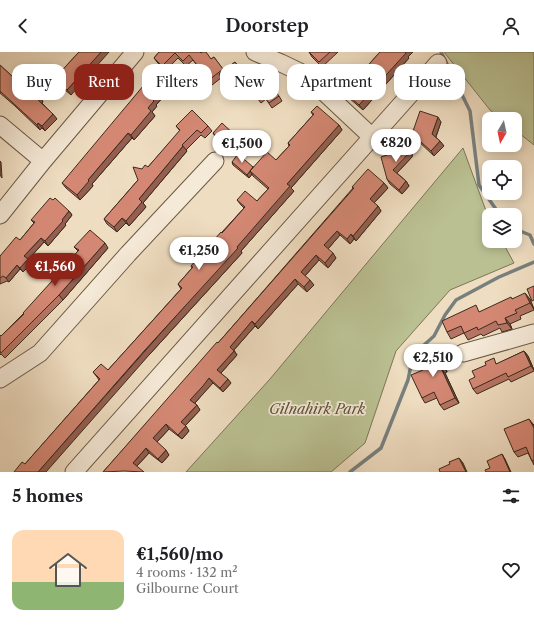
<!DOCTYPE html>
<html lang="en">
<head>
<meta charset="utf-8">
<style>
	body { margin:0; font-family:"Libre Caslon Text",serif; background:#f2f2f2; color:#202124; height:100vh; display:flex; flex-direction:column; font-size:15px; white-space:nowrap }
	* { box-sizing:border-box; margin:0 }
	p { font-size:13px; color:#757577 }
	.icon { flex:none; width:22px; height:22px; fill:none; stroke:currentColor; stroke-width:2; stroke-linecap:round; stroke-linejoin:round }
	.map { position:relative; height:420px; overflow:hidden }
	.panel { display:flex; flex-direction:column; background:#fff; flex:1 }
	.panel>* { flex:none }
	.hud { position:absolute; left:12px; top:12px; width:510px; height:36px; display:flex; gap:8px }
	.needle { width:26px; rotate:189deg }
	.tools { position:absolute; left:482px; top:60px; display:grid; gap:8px }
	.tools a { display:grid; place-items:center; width:40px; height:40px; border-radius:8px; background:#fff; box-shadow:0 2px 10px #0003; font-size:20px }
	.price { position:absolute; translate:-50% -34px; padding:0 9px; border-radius:14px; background:#fff; color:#222; font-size:13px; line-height:26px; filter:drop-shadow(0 1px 2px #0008) }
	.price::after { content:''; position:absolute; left:50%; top:24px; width:12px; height:9px; margin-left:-6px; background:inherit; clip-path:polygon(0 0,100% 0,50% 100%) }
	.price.on { background:#8f2418; color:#fff }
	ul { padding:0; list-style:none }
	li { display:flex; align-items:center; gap:12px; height:100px; padding:0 12px }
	li span { display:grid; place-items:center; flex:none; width:112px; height:80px; border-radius:12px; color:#555 }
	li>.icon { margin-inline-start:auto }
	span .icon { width:48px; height:48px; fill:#fffc; stroke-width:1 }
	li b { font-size:17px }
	h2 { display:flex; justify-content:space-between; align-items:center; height:48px; padding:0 12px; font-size:17px }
	.chip { padding:0 14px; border-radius:12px; background:#fff; box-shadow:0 2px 10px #0003; font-size:14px; line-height:36px }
	.chip.on { background:#8f2418; color:#fff }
	header { display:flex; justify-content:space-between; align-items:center; height:52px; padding:0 12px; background:#fff; font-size:18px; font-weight:600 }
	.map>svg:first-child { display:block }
	.green { fill:#bac092; stroke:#7b7657 }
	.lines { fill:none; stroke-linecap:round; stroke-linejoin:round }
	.stream { stroke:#78807e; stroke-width:3.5 }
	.minor-casing { stroke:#695845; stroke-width:19 }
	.minor { stroke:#f5e9d7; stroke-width:17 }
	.wall { fill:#b67564; stroke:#3c2b1c }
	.shaded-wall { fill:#945f51; stroke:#3c2b1c }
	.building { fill:#d48874; stroke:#3c2b1c }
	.labels { text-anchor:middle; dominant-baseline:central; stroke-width:3.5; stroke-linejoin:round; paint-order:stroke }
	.park-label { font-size:14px; font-style:italic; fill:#5c503a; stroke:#f5e9d7 }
</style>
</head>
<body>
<header><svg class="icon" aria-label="back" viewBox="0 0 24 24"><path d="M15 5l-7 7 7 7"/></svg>Doorstep<svg class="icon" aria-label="person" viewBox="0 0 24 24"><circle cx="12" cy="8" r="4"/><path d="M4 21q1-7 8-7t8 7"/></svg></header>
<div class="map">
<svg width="534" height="420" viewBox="0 0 534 420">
	<rect width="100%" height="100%" fill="#efddc1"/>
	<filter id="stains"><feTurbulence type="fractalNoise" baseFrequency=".005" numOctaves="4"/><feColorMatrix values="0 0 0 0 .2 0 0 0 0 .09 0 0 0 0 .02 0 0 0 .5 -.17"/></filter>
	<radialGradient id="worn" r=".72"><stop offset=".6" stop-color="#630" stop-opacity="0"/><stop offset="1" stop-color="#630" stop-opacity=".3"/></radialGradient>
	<path class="green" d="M444,0h90v93l-19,-15v-11h-14l-11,-9z
		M463,96l26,71v22h13l12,22 -64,27 -54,61 -31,92 -34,29h-145l84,-93z"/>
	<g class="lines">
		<path class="stream" d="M441,0l29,59 9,74 21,30
			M515,177l15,6 4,9
			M350,420l31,-24 27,-68 5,-25 21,-19 11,-21 11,-15 43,-23 35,-15"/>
		<defs>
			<path id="minor" d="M255,0l26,11 25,12 66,62
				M0,73l43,36
				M0,163l43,-54 92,-109
				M463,301l71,-20
				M0,327l40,-26 88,-99 87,-93
				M74,420l364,-409"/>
		</defs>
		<use href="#minor" class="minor-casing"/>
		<use href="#minor" class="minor"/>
	</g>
	<path class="wall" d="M79,0l-8,43 -13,-11 -4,-5z
		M159,0h41l11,7 3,-2 10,14 11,-9 16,23 28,11 3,5 -10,7 -6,-9 -5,4 -10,-13 -9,7 -7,-9 -4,2 -10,-12 -9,7 -19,-25 -7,6 -8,-8 -13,13 -8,-9 -3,-4z
		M309,0h29l-16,15 -10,-10z
		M380,0h33l-5,5 1,1 -46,52 -14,-12 -3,-5 17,-19 -1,-2z
		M0,13l28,26 12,6 3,5 -1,1 15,16 -12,12 -3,-3 -2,2 -25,-24 -15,-13z
		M176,31l-20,22 1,1 -5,6 3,4 -21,24 -2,-2 -40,46 1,2 -13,14 -14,-12 -4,-5z
		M311,60l28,13 3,5 -51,58 3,3 -53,60 1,2 -93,102 -124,109 74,-84 -2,-3 -4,-5 15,-2 73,-81 -3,-5 14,-16 -1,-2 53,-58 -3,-3 -4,-5 20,1 11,-12 -15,-13 -1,-2 -3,4 -16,-13 -1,-3 21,5 23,-7 13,-14 -1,-3 25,-28z
		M441,70l-5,15 8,9 -10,10 -18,-17 -4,-5z
		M176,74h32l4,5 -7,7 -4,-3 -15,15 1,1 -44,52 3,4 -17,19 -3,-3 -9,9 -10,-8 -3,-5 34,-39 4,-11 6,-2 32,-36z
		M213,81l24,4 4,5 -10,10 -15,-14z
		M413,93l-1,12 -15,16 9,8 3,5 -7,8 -12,-10 -3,-5 3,-25z
		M384,131l4,5 -14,15 4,3 3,5 -25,30 -2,-2 -4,5 -10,-9 -12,14 8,9 -8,10 -9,-8 -14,16 9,9 -7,7 -9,-8 -40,45 -3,-3 -21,24 3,5 -16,18 10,10 -8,9 -10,-9 -7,7 -11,13 5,7 -15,16 4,5 -7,8 -13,-10 -12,13 12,13 -7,8 -13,-10 -12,13 -34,6 115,-129 135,-155 -1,-1z
		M69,159l3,4 -7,9 1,1 -18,21 -4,-4 -16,18 3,4 -8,8 -3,-3 -11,13 -2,-1 -7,3v-28l20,-16 14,-17 -3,-3z
		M74,195l34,1 -45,52 -58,58 -4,-4 -1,1v-20l1,1 22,-22 38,-42 17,-21z
		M512,247h18l4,11 -14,6 1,3 -11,5 2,5 -10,3 -2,-4 -17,8 -2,-2 -13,6 -4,-7 -13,6 -4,-7 33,-20z
		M435,296l4,5 8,19 -2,1 14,30 -15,7 -4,-5 -3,-7 -12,5 -3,-5 1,-28z
		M524,299l4,5 6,14v1l-23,11 -2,-3 -32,15 -4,-5 2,-12 11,-12 11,-1z
		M533,372l1,2v39l-6,-12 -10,4 -4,-5z"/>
	<path class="shaded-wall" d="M101,0h8l-38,43 -4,-5z
		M405,0h8l-5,5 1,1 -46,52 -4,-5z
		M172,26l4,5 -20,22 1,1 -5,6 3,4 -21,24 -3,-5 22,-35z
		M40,45l3,5 -2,2 -4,-5z
		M53,62l4,5 -12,12 -3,-5z
		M438,65l3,5 -6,17 -3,-5z
		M38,71l4,5 -2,2 -3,-5z
		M339,73l3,5 -51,58 3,3 -53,60 1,2 -93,102 -103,117h-8l199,-225 50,-63z
		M128,81l4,5 -40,46 1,2 -13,14 -3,-5 11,-15z
		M237,85l4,5 -10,10 -3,-5z
		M410,89l3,4 -1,12 -16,17 -3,-4z
		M440,89l4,5 -10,10 -3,-5z
		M183,94l4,5 -44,52 3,4 -17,19 -3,-5 13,-22z
		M0,109l1,1 1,16 -2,-3z
		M250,119l2,3 -3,4 -2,-3z
		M406,129l3,5 -7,8 -3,-4z
		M384,131l4,5 -15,16 -3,-5z
		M378,154l3,5 -25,30 -3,-5z
		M69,159l3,4 -7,9 1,1 -18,21 -3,-5z
		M122,166l4,5 -9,9 -3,-5z
		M337,179l3,4 -13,15 -3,-5z
		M351,182l3,5 -4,5 -3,-5z
		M41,186l3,4 -16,18 3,4 -8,8 -3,-4 4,-12z
		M105,191l3,5 -45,52 -4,-5z
		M333,201l3,5 -8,10 -3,-5z
		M316,203l3,5 -15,17 -3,-5z
		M17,213l3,4 -11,13 -3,-4z
		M295,227l3,5 -40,45 -3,-5z
		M310,228l4,5 -7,7 -3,-5z
		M525,241l5,6 4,10 -4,-6z
		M505,266l5,6 2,5 -5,-6z
		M252,269l3,5 -22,25 -3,-4z
		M435,296l4,5 8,19 -3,-5z
		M234,299l3,4 -17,19 -3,-4z
		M524,299l4,5 6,14 -3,-4z
		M441,316l4,5 14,30 -4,-5z
		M209,326l4,5 -19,21 -4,-4z
		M228,327l3,4 -8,9 -3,-4z
		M197,353l3,5 -16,17 -3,-5z
		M529,367l4,5 1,2v3z
		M166,372l3,5 -13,14 -3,-5z
		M186,374l3,5 -7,8 -4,-4z
		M146,396l3,5 -13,14 -3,-4z
		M166,398l3,5 -7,8 -4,-4z
		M502,402l3,5 6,13h-1z
		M459,406l4,5 4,9h-1z"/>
	<path class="building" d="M79,0h22l-34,38 -13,-11z
		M159,0h41l1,1 2,-1h3l5,7 3,-2 9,12 -14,11 -20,-25 -6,6 -8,-8 -13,13 -8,-8z
		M309,0h21l-11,10z
		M380,0h25l1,1 -47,52 -13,-12 17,-19 -1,-2z
		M235,10l15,21 -12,9 -7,-9 -4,2 -8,-11z
		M0,13l28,26 3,-3 9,9 -3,2 16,15 -11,12 -4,-3 -1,2 -37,-34z
		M159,15l13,11 -19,22 1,1 -6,7 3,3 -20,24 -3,-2 -40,47 1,1 -12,14 -15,-12z
		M263,23l16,21 -10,7 -7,-9 -5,4 -8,-11z
		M317,54l22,19 -52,59 3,2 -53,61 1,1 -93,102 -107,122h-24l8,-10 3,2 75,-85 -7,-7 8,-8 7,6 74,-82 -4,-4 15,-17 -2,-1 30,-34 1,1 23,-26 -8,-7 8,-9 12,10 12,-13 -19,-17 17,-19 9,8 14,-15 -2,-2 26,-29 -3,-2z
		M192,58l16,16 -7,7 -4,-3 -15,15 1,1 -44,53 3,3 -16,19 -4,-3 -8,9 -10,-8 34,-39 -5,-13 9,2 3,-4 3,2 32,-37 -4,-4z
		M420,59l18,6 -6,17 8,7 -9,10 -19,-17z
		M222,71l15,14 -9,10 -15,-14z
		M396,88l14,1 -1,12 -16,17 13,11 -7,9 -12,-11 -6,-22 9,-3 5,-5z
		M238,102l15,13 -6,8 -15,-13z
		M368,117l16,14 -14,16 8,7 -25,30 -2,-2 -4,5 -10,-8 -13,14 9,8 -8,10 -9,-8 -15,17 9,8 -6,7 -9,-8 -40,45 -3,-3 -22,26 4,4 -17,19 11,9 -8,9 -11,-10 -6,8 -13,14 7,5 -16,17 5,4 -8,9 -12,-11 -13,14 13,12 -8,9 -12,-11 -13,15 11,9 -20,-1 -21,1 86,-98 28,-32 1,1 136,-155 -2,-1z
		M50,146l3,2 2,-2 14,13 -7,9 1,1 -18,20 -4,-3 -17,18 4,3 -8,9 -3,-3 -11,13 -3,-2 -3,2v-22l16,-19 4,3 15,-18 -4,-2z
		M90,178l15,13 -46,52 -58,58 -1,-2v-16l1,1 23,-22 -1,-1 38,-42 -1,-1 19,-20 -5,-3z
		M534,234v14l-2,1 -5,-12z
		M525,241l5,10 -15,7 2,3 -12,5 2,5 -9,2 -2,-4 -18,9 -1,-3 -13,6 -3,-7 -14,6 -5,-11 34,-16 3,7 32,-15 1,2z
		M435,296l9,19 -3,1 14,30 -15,7 -6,-13 -12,6 -11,-23 12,-5 -6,-13z
		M524,299l7,15 -23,11 -2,-4 -33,16 -4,-9 6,-3 -3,-6 14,-6 -1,-3 9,-4 2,6z
		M529,367l5,9v32l-2,1 -6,-14 -12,5 -10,-23z
		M502,402l8,18h-24l-1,-2 5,-2 -3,-7z
		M459,406l7,14h-26l-1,-3 11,-5 -1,-2z"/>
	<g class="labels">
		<g class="park-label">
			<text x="317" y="357">Gilnahirk Park</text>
		</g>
	</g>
	<rect width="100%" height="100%" filter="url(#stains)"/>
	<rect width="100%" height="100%" fill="url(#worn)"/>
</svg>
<div class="tools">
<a><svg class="needle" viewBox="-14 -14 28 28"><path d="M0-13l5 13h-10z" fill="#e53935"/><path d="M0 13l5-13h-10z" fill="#757577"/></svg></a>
<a><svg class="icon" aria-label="locate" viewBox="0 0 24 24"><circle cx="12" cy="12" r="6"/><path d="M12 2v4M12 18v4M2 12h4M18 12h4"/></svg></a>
<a><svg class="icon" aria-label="layers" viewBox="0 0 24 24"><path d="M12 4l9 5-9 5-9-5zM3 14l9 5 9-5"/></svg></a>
</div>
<b class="price" style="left:396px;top:111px">€820</b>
<b class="price" style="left:242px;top:112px">€1,500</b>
<b class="price" style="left:199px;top:219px">€1,250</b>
<b class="price on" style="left:55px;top:235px">€1,560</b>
<b class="price" style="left:433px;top:326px">€2,510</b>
<div class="hud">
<a class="chip">Buy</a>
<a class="chip on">Rent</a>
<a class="chip">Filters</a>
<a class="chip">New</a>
<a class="chip">Apartment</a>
<a class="chip">House</a>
</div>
</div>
<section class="panel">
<h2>5 homes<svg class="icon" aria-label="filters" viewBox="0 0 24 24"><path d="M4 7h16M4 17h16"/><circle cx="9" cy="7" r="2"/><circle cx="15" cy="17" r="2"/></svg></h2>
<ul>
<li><span style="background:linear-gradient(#ffd9b3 65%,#8fb573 0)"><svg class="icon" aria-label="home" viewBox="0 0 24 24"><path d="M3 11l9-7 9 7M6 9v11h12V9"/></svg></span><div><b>€1,560/mo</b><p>4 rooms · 132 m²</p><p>Gilbourne Court</p></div><svg class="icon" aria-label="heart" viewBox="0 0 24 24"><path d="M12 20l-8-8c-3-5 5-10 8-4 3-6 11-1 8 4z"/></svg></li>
</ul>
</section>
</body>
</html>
